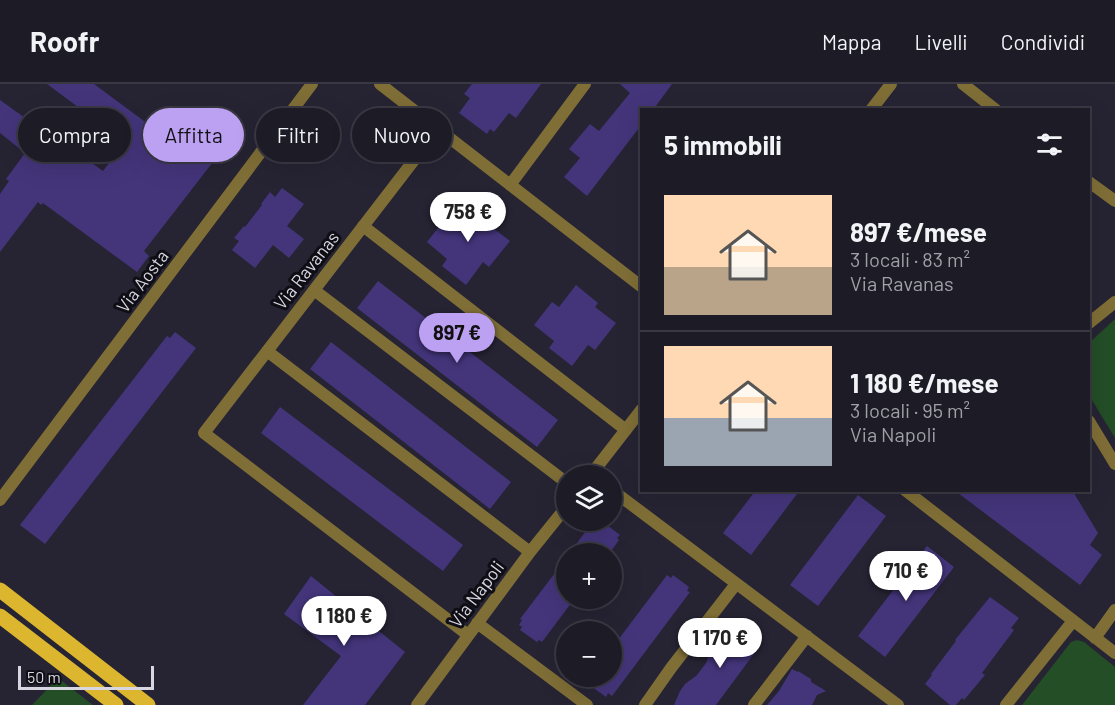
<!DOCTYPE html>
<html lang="it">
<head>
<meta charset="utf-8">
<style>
	body { margin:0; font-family:Barlow,sans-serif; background:#25242e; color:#f1f3f6; height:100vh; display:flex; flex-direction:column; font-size:22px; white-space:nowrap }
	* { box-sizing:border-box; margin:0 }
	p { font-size:20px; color:#a0a1a7 }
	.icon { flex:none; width:33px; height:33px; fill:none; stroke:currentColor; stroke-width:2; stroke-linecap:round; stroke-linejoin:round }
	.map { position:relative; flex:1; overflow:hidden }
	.details { position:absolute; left:640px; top:24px; width:450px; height:384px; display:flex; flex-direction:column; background:#1c1b26; border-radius:0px; box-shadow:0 6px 24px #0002,0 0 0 2px #3a3943 }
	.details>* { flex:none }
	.top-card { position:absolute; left:18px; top:24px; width:532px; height:54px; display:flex; gap:12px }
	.controls { position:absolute; left:556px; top:381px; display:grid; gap:12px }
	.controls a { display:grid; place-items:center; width:66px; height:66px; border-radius:50%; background:#1c1b26; box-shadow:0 6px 24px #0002,0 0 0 2px #3a3943; font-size:30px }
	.scale { position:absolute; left:18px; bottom:15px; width:136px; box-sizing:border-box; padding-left:6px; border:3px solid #d8d7e1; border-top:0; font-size:16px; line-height:21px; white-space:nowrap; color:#d8d7e1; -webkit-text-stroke:4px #0f0e15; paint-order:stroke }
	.price { position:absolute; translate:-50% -51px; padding:0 14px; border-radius:21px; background:#fff; color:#222; font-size:20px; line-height:39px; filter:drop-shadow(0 2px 3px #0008) }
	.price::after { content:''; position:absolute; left:50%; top:36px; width:18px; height:14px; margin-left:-9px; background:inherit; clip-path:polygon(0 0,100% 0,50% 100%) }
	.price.current { background:#bca0f2; color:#111 }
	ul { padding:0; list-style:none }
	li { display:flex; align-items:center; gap:18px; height:150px; padding:0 24px }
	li+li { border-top:2px solid #3a3943 }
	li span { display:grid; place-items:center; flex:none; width:168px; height:120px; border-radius:0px; color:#555 }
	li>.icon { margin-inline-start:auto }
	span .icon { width:72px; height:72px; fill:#fffc; stroke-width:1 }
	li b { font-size:26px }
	h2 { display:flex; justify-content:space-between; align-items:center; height:72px; padding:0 24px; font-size:26px }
	.tag { padding:0 21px; border-radius:27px; background:#1c1b26; box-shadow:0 6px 24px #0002,0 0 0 2px #3a3943; font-size:21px; line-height:54px }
	.tag.current { background:#bca0f2; color:#111 }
	header { display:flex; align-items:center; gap:36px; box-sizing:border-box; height:84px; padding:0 30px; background:#1c1b26; border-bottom:2px solid #3a3943 }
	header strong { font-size:28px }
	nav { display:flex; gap:33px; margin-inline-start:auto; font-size:21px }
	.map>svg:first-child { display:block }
	.green { fill:#234e26 }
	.building { fill:#44357b }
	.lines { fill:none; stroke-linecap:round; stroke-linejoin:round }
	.minor { stroke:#7f6e36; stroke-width:12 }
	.primary { stroke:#dbb62e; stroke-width:15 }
	.labels { text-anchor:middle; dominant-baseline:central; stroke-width:6; stroke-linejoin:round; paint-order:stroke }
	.street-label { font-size:18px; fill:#d8d7e1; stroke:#0f0e15 }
</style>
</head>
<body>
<header>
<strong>Roofr</strong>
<nav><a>Mappa</a><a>Livelli</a><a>Condividi</a></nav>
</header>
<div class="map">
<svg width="1115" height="621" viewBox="0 0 1115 621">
	<rect width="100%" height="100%" fill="#262433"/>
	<path class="green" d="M1115,235v119l-26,-43v-52z
		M1077,556l7,2 31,25v38h-93l49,-63z
		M58,594l35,27h-61z"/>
	<path class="building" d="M47,0h47l54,40 -3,4 37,27 17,-22 -8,-5 13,-17 16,12 -3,6 13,11 -86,111 5,5 -12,16 -94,-69 -2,2 -3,-3 -38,50v-58l9,-13 -3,-2 19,-26 -25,-20v-33l64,46 1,-2 38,27 22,-29z
		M472,0h69l-25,34 -7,-5 -15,19 -4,-3 -3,5 -28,-21 11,-15 -6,-4z
		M620,0h52l-19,26h-11v14l-55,72 -23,-19 16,-19 -11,-9 21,-25 9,7 31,-38z
		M282,104l22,16 -17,22 17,13 -15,19 -16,-13 -18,23 -23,-18 7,-9 -5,-3 10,-12 1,1 17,-22 -1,-1 9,-12 5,5z
		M467,119l24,19 -2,3 21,16 -21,26 -6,-5 -17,23 -24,-19 5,-7 -20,-17 18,-23 6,5z
		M378,197l180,139 -21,27 -180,-139z
		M576,201l22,18 -3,4 21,16 -21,27 -7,-5 -16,21 -23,-18 5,-7 -20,-16 18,-23 7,5z
		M175,248l21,16 -151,196 -25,-19 147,-189 3,2z
		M331,258l180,140 -21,27 -180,-140z
		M280,323l183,138 -20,26 -182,-138z
		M756,406h44l-49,65 -28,-22z
		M954,406h118l26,43 -8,12 12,10 -22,30z
		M858,411l28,21 -68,90 -28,-21z
		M598,438l3,3 2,-3 17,13 -3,3 2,2 -10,14h-40l22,-30 4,3z
		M927,462l27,21 -69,90 -27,-21z
		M567,473v41h8l-33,44 -3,-2 -2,2 -17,-12 2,-3 -3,-2 3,-5 -2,-1z
		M667,491l4,3 2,-3 16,12 -2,4 3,1 -78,104 -4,-3 -2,4 -29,-21h35v-28z
		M311,492l94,76 -40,53h-62l38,-49 -57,-42z
		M990,513l29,21 -8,10 3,2 -32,43 3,2 -21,25 -2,-2 -6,7h-6l-25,-21 7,-9 -1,-1 25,-33 -1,-1z
		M736,540l22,17 -2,3 3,3 -43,58h-42l6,-14 5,-7 12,-9 9,-12 7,-17 17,-15z
		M792,585l6,3v-1l13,8v3l15,9 -9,4 -5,10h-45l12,-14z"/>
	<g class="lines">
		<path class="minor" d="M380,0l262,203
			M963,0l33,26
			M871,26l20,-26
			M438,45l-234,304 264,202
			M1089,98l26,19
			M510,101l75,-101
			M363,142l263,204
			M314,206l253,193
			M1089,239l26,-21
			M267,267l263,201
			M1089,337l26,43
			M590,392l52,-67
			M612,406l286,215
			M905,406l210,163
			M0,416l312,-416
			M477,539l110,82
			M1095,554l20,-28
			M417,621l113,-153 37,-46
			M645,621l26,-37 65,-84
			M754,621l53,-69
			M1006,621l67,-84"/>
		<path class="primary" d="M0,506l148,115
			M0,532l116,89"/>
	</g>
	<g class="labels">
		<g class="street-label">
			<text transform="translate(306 186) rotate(-52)">Via Ravanas</text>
			<text transform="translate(142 197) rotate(-53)">Via Aosta</text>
			<text transform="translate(476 510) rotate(-53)">Via Napoli</text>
		</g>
	</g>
</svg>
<div class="controls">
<a><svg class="icon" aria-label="layers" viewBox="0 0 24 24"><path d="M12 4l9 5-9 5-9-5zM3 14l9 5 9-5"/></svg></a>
<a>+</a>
<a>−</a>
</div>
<div class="scale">50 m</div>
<b class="price" style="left:468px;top:159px">758 €</b>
<b class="price current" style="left:457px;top:280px">897 €</b>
<b class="price" style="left:906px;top:518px">710 €</b>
<b class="price" style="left:344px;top:563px">1 180 €</b>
<b class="price" style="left:720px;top:585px">1 170 €</b>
<div class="top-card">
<a class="tag">Compra</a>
<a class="tag current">Affitta</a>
<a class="tag">Filtri</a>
<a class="tag">Nuovo</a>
</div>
<section class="details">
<h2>5 immobili<svg class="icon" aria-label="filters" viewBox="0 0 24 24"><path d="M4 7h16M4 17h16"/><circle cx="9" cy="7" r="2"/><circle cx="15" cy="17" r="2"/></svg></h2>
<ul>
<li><span style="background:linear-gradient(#ffd9b3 60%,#b9a48a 0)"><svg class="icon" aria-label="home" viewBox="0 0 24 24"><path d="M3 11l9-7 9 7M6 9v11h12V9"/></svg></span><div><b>897 €/mese</b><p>3 locali · 83 m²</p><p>Via Ravanas</p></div></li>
<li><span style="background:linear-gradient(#ffd9b3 60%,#9aa5b1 0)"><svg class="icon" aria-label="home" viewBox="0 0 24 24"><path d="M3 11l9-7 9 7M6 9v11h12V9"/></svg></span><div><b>1 180 €/mese</b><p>3 locali · 95 m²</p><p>Via Napoli</p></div></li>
</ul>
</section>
</div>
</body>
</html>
